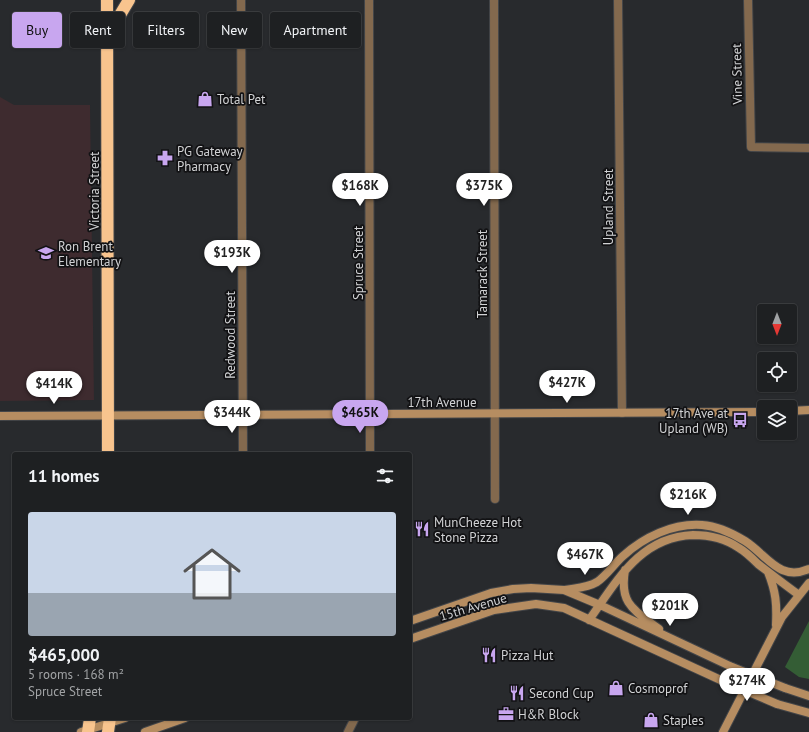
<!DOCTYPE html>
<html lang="en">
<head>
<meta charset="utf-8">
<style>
	body { margin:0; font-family:"PT Sans",sans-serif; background:#26282a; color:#f1f3f6; height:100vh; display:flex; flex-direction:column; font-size:15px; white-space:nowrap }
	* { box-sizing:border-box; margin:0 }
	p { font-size:13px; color:#a1a3a5 }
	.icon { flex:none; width:22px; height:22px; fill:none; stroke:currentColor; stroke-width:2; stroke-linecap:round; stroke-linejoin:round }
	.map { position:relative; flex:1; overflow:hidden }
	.details { position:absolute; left:12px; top:452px; width:400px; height:268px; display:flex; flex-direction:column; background:#1e2022; border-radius:4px; box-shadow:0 1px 3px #0004,0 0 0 1px #3c3e40 }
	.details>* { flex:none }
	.guide { position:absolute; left:12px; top:12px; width:400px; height:36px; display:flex; gap:8px }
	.needle { width:26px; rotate:180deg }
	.fabs { position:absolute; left:757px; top:304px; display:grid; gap:8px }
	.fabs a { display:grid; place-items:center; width:40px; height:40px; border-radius:4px; background:#1e2022; box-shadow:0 1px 3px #0004,0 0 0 1px #3c3e40; font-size:20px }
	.price { position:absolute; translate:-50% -34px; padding:0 9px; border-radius:14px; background:#fff; color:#222; font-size:13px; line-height:26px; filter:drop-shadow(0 1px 2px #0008) }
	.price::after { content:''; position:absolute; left:50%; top:24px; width:12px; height:9px; margin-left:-6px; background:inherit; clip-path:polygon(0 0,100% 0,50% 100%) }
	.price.selected { background:#c8a6ef; color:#111 }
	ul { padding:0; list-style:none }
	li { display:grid; align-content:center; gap:8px; height:212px; padding:0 16px }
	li+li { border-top:1px solid #3c3e40 }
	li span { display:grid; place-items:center; height:124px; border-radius:4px; color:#555 }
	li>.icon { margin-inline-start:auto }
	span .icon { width:72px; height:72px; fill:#fffc; stroke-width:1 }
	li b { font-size:17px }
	h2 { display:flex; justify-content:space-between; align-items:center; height:48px; padding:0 16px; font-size:17px }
	.pill { padding:0 14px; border-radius:4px; background:#1e2022; box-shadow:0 1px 3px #0004,0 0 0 1px #3c3e40; font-size:14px; line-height:36px }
	.pill.selected { background:#c8a6ef; color:#111 }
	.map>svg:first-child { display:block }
	.education { fill:#3e2b2f }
	.green { fill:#345d35 }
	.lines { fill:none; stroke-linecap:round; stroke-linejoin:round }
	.street-casing { stroke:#434548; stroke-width:10 }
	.secondary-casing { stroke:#434548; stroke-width:10 }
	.highway-casing { stroke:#434548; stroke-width:14 }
	.street { stroke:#83694e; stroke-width:8 }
	.secondary { stroke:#b68d61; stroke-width:8 }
	.highway { stroke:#f8c48e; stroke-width:12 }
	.secondary-bridge-casing { stroke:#434548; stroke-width:10; stroke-linecap:butt }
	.secondary-bridge { stroke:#b68d61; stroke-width:8 }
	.labels { text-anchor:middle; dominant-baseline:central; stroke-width:3.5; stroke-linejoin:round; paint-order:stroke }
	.street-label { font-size:13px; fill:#d1d2d4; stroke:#121214 }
	.poi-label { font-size:13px; fill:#d1d2d4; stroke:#121214; text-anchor:start }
</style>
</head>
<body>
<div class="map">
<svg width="809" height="732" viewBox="0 0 809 732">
	<rect width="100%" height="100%" fill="#282a2d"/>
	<path class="education" d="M0,97l14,8h76l4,295 -94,1z"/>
	<path class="green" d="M809,621v58l-10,-2 -14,-10z"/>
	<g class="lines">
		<defs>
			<path id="street" d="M241,0l2,454
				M369,0l1,454
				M494,0l1,499
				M618,0l4,413
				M748,0l3,147 58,1
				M348,732l7,-14"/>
			<path id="secondary" d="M790,411l19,-1
				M0,416l764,-4
				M625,570c-6,34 9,40 34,59
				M768,572c8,20 9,32 8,53
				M565,590c10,-2 22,-2 32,-8 10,-7 17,-18 26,-26 21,-19 50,-33 79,-31 15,1 30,8 43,16 22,14 34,41 64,28
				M589,620c28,-39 51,-83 104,-85 16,0 33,4 46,13 7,4 13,10 19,16 13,10 27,21 41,31
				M410,621l81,-28 22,-4 18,-1 33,2 36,15 132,62
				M410,639l84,-29 42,-6 28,4 161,74
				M785,688l24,8
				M777,704l32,9
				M81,732l44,-14
				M145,732l40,-14
				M723,732l59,-115 27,-34"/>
			<path id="highway" d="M107,0l1,454
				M112,40l5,-20 12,-20
				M88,732l2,-14
				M108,732l2,-14"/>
		</defs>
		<use href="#street" class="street-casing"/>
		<use href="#secondary" class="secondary-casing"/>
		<use href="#highway" class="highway-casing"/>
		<use href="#street" class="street"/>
		<use href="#secondary" class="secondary"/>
		<use href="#highway" class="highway"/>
		<defs>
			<path id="secondary-bridge" d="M732,667l53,21
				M725,682l52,22"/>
		</defs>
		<use href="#secondary-bridge" class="secondary-bridge-casing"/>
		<use href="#secondary-bridge" class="secondary-bridge"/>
	</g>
	<defs>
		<symbol id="shop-bare" viewBox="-9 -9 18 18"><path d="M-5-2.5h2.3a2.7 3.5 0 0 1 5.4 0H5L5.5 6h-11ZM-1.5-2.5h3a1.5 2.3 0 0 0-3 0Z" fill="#c8a6ef" stroke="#121214" stroke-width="2.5" paint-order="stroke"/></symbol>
		<symbol id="pharmacy-bare" viewBox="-9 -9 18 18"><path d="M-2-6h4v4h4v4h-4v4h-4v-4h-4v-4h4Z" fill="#c8a6ef" stroke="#121214" stroke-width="2.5" paint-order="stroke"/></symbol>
		<symbol id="school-bare" viewBox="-9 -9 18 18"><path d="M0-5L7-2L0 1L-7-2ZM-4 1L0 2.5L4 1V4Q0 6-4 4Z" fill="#c8a6ef" stroke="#121214" stroke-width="2.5" paint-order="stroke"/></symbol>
		<symbol id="bus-bare" viewBox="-9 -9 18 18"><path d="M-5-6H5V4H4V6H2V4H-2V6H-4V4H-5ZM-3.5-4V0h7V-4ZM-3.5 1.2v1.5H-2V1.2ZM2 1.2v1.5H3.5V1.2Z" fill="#c8a6ef" stroke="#121214" stroke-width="2.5" paint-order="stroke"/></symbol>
		<symbol id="restaurant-bare" viewBox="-9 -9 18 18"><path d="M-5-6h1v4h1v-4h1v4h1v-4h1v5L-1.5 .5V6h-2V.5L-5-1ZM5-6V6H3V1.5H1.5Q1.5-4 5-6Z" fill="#c8a6ef" stroke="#121214" stroke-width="2.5" paint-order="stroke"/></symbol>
		<symbol id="office-bare" viewBox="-9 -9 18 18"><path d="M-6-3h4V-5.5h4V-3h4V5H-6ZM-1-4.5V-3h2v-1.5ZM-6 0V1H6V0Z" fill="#c8a6ef" stroke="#121214" stroke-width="2.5" paint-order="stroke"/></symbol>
	</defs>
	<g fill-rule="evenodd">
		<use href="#shop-bare" x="194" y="88" width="22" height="22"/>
		<use href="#pharmacy-bare" x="154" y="147" width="22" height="22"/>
		<use href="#school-bare" x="35" y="242" width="22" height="22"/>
		<use href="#bus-bare" x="729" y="409" width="22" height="22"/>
		<use href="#restaurant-bare" x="411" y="518" width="22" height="22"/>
		<use href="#restaurant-bare" x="478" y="644" width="22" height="22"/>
		<use href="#shop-bare" x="605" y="677" width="22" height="22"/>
		<use href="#restaurant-bare" x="506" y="682" width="22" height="22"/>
		<use href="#office-bare" x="495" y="703" width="22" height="22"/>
		<use href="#shop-bare" x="640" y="709" width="22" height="22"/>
	</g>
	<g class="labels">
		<g class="street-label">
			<text transform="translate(737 74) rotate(-91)">Vine Street</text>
			<text transform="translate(94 191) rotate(-90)">Victoria Street</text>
			<text transform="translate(608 207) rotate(-90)">Upland Street</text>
			<text transform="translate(358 263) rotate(-90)">Spruce Street</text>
			<text transform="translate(482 274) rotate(-90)">Tamarack Street</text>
			<text transform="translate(230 335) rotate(-90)">Redwood Street</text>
			<text x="442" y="402">17th Avenue</text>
			<text transform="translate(473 607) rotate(-16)">15th Avenue</text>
		</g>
		<g class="poi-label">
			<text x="217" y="99">Total Pet</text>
			<text x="177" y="151">PG Gateway<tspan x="177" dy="15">Pharmacy</tspan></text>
			<text x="58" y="246">Ron Brent<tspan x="58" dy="15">Elementary</tspan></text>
			<text x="728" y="413" text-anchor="end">17th Ave at<tspan x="728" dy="15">Upland (WB)</tspan></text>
			<text x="434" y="522">MunCheeze Hot<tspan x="434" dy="15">Stone Pizza</tspan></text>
			<text x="501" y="655">Pizza Hut</text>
			<text x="628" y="688">Cosmoprof</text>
			<text x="529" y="693">Second Cup</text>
			<text x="518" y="714">H&amp;R Block</text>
			<text x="663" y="720">Staples</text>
		</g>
	</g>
</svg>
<div class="fabs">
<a><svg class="needle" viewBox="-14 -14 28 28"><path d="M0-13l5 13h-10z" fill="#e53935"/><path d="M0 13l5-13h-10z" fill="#a1a3a5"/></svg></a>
<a><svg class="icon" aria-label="locate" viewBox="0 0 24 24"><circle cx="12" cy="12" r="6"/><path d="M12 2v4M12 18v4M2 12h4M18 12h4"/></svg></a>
<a><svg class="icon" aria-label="layers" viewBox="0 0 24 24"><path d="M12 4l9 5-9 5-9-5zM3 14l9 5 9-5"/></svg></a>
</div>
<b class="price" style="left:360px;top:207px">$168K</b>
<b class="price" style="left:484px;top:207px">$375K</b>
<b class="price" style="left:232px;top:274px">$193K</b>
<b class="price" style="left:567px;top:404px">$427K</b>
<b class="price" style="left:54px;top:405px">$414K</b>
<b class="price" style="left:232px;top:434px">$344K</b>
<b class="price selected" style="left:360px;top:434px">$465K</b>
<b class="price" style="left:688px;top:516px">$216K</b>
<b class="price" style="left:585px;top:576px">$467K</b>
<b class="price" style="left:670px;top:627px">$201K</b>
<b class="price" style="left:747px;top:702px">$274K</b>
<div class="guide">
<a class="pill selected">Buy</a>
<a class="pill">Rent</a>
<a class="pill">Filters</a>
<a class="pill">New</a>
<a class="pill">Apartment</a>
</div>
<section class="details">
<h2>11 homes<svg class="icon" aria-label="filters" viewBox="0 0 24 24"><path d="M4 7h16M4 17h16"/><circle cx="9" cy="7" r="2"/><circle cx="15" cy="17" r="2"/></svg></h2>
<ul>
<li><span style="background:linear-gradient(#c9d6e8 65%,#9aa5b1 0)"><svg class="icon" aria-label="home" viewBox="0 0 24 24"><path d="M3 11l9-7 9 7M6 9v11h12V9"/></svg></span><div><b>$465,000</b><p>5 rooms · 168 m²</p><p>Spruce Street</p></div></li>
</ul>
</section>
</div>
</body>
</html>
